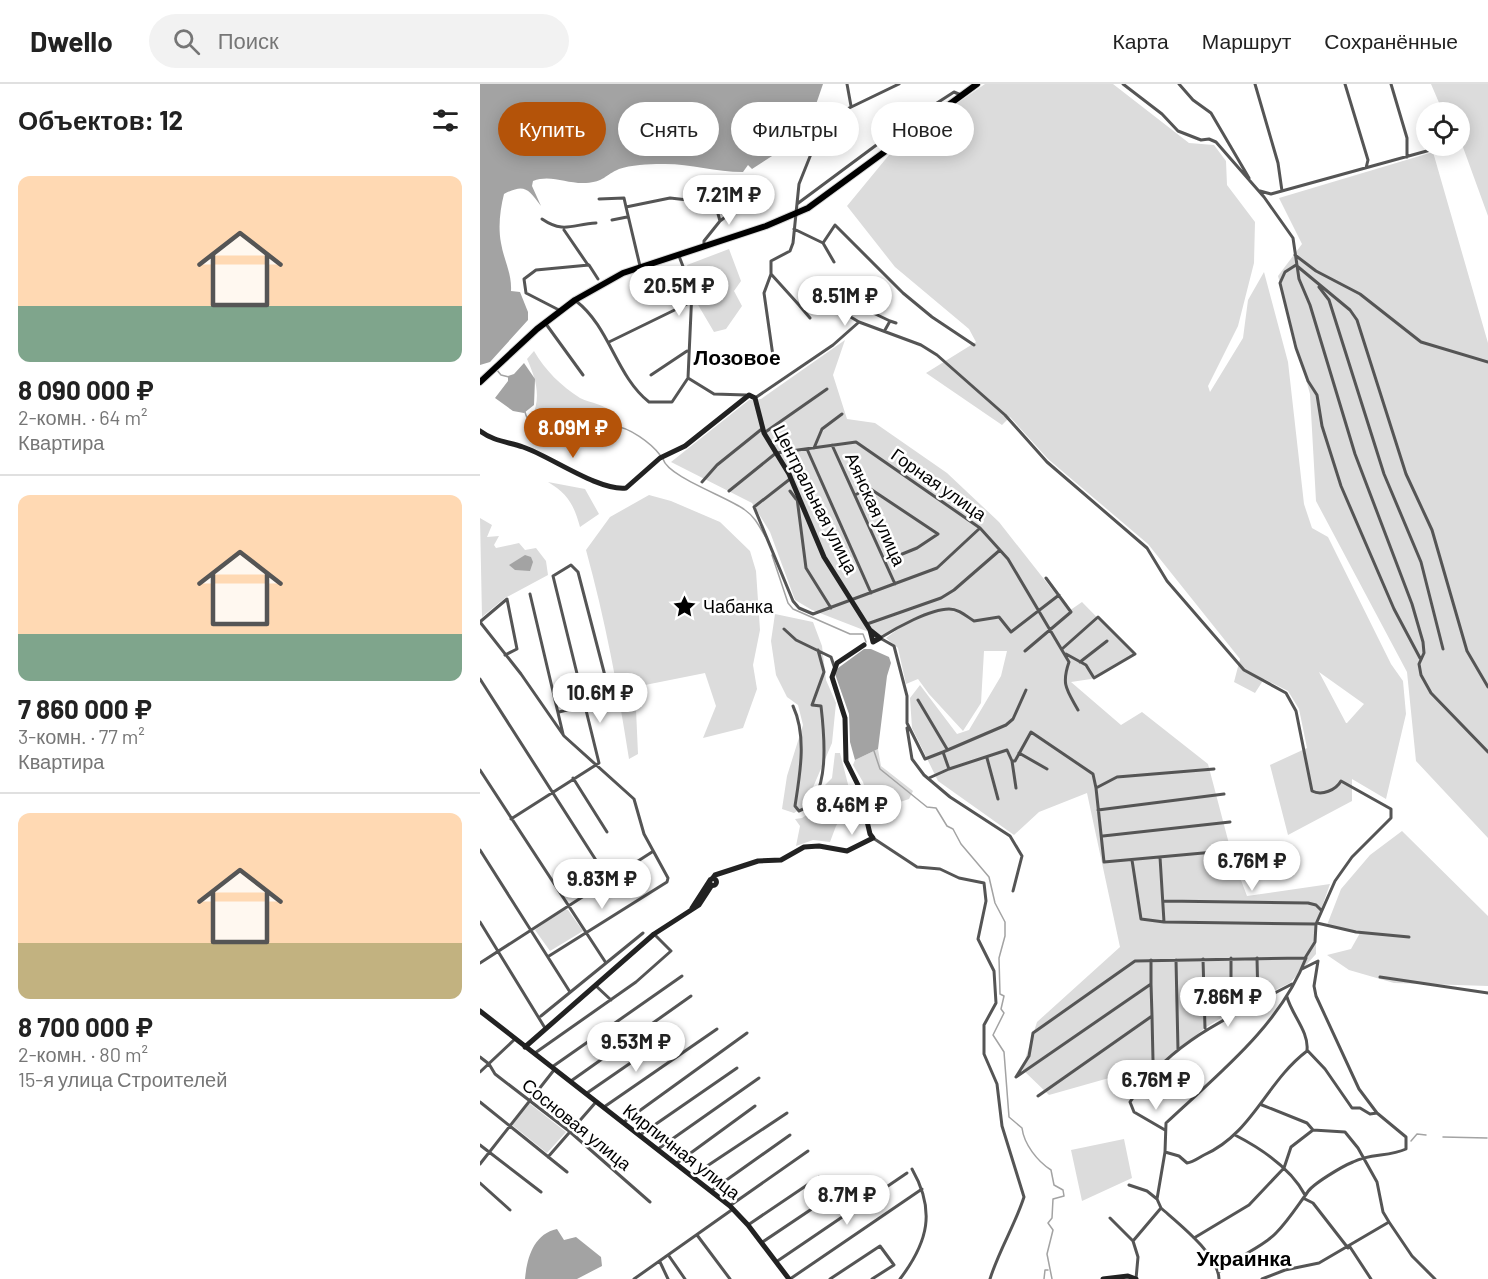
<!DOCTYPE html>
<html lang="ru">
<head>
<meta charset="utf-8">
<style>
	body { margin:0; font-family:Barlow,sans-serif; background:#f2f2f2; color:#222; height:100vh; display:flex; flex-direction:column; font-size:22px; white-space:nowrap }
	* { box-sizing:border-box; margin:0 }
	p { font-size:20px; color:#767676 }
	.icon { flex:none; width:33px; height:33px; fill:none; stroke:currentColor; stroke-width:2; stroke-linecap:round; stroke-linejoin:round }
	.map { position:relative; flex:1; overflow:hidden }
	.drawer { display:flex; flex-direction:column; background:#fff; width:480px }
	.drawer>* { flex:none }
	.guide { position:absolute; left:18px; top:18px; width:570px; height:54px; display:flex; gap:12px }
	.controls { position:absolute; left:936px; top:18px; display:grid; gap:12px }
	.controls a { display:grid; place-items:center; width:54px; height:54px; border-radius:50%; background:#fff; box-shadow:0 3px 15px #0003; font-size:30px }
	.price { position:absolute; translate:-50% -51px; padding:0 14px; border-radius:21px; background:#fff; color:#222; font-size:20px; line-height:39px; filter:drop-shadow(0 2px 3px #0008) }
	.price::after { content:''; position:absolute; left:50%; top:36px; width:18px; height:14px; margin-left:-9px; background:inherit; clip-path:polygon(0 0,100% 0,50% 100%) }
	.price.selected { background:#b45309; color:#fff }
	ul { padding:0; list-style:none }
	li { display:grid; align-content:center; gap:12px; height:318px; padding:0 18px }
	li+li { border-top:2px solid #e0e0e0 }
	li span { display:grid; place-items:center; height:186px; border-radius:12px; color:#555 }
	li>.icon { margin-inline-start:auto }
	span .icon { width:108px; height:108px; fill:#fffc; stroke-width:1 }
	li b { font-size:26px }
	h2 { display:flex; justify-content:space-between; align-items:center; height:72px; padding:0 18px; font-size:26px }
	.pill { padding:0 21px; border-radius:27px; background:#fff; box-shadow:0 3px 15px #0003; font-size:21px; line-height:54px }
	.pill.selected { background:#b45309; color:#fff }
	header { display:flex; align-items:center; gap:36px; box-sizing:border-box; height:84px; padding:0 30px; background:#fff; border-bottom:2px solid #e0e0e0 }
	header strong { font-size:28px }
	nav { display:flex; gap:33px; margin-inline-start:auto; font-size:21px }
	.search { width:420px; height:54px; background:#f2f2f2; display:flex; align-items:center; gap:15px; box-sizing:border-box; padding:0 21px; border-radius:33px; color:#767676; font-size:22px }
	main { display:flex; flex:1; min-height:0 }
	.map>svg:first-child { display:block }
	.green { fill:#dcdcdc; fill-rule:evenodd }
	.water { fill:#a3a3a3 }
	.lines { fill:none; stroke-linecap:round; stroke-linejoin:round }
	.stream { stroke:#a3a3a3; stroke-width:1.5 }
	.primary-casing { stroke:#dbdbdb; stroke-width:8 }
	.street { stroke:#555; stroke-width:3 }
	.secondary { stroke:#222; stroke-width:5 }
	.primary { stroke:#000; stroke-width:6 }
	.labels { text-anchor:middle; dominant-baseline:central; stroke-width:5; stroke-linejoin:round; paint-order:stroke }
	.street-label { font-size:18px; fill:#000; stroke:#fff }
	.poi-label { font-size:18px; fill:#000; stroke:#fff; text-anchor:start }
	.quarter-label { font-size:21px; font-weight:bold; fill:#000; stroke:#fff }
</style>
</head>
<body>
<header>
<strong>Dwello</strong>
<div class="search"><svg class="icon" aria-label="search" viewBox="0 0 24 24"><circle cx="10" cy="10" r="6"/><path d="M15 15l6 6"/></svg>Поиск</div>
<nav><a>Карта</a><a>Маршрут</a><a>Сохранённые</a></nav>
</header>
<main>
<section class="drawer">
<h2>Объектов: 12<svg class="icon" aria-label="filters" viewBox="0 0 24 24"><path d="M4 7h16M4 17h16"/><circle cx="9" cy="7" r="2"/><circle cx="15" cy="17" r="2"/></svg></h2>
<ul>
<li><span style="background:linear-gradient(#ffd9b3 70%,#7fa58c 0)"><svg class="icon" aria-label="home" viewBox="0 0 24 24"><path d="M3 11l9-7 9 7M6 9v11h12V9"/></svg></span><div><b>8 090 000 ₽</b><p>2-комн. · 64 m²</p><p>Квартира</p></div></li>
<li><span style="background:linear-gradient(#ffd9b3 75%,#7fa58c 0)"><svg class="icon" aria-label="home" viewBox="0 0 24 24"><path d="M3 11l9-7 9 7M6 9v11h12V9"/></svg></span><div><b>7 860 000 ₽</b><p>3-комн. · 77 m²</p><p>Квартира</p></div></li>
<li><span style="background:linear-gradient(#ffd9b3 70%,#c2b280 0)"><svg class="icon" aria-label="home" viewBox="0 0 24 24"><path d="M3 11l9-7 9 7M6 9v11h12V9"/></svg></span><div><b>8 700 000 ₽</b><p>2-комн. · 80 m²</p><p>15-я улица Строителей</p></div></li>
</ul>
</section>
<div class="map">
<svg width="1008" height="1195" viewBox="0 0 1008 1195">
	<rect width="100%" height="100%" fill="#fff"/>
	<path class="green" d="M505,0h128l76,59 25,2 12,16 1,24 28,37 -1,41 -16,63 -30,60 2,6 33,-54 5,-38 16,-28 24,90 16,142 8,24 16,9 63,127 12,17 3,33 -20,85 -34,-20v22l-64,34 -18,-70 37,-17 -8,-39 -11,-18 -24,-12 -9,14 -21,-11 6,-23 -92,-115 -100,-85 -38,-42 -8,8 -76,-52 50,-31 -7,-13 -74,-62 -48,-61 42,-51 37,-30zM839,588l45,32 -17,19h-1z
		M951,0h57v132l-28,-77v-27h-17z
		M953,68l55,191v495l-72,-77 -9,-89 -91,-171 -6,-107 -32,-118 24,-32 -23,-46z
		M249,165l12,32 -7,10 8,15 -16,23 -12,3 -20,-34 5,-2 -12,-31z
		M365,256l-12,35 14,44 28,4 72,50 52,49 70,89 13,-9 51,52 -42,25 -20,3 50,43 21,-13 66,52 25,95 14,37 83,-12 -14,40v30l-26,29 -56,27 -29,18 -43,35 -113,32 -27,-26 15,-47 83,-75 -33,-154 -48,19 -25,23 -76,-54 -26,-53 -2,-30 10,-13 37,49 12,-4 32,-54 6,-25h-23l-3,52 -18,28 -34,-37 -11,-15 -12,5 -8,-36 -12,-10 16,-12 -23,10 -67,-26 -17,-10 -25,-68 -18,-29 -81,-41 78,-62 12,-1z
		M54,267c11,19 27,35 46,47 12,6 24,5 33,16l-1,14 -33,2 -46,-7 -2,-4c11,-21 5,-40 -4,-60z
		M68,398l37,7 14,25 -19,13c-6,-22 -12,-33 -32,-45z
		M169,411l22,6 49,21 30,29 6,20 4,59 -7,35 4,24 -14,39 -40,10 13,-32 -11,-33 -70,14 3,67 -9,5c-11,-71 -24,-140 -43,-209l24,-33z
		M0,434l12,7 -5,12 12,-1 -5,9 2,3 23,-5 6,7 11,-2 10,13 2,14 -43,23 -23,19z
		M295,530l38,8 9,24 4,34 10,23 -4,40 -27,63 -11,7 -12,-4 5,-33 16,-51 -5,-20 -11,-8 -11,-22 -5,-34z
		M398,665l3,17 32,25 -4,8 -15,5c-8,-12 -14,-13 -27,-8l-4,-14 -10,-17 2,-5z
		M355,669h5l12,47 -16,26 -6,16 -17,-2 -17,6 4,-20 -5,-7 7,-1 15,-10 8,-23 7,-7z
		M922,747l86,85v70l-94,-3 -45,-13 -22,-15 24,-6 9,-16 -33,-8 14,-36 29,-34z
		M83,825l5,1 15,21 -33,20 -15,-21z
		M49,1019l37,29 -19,21 -35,-28z
		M644,1055l8,39 -50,23 -11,-51z"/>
	<path class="water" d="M0,0h343l-11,32 -15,18 -11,13 -34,22 -4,-4 -5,7c-29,0 -55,-9 -82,-8 -12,0 -31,1 -42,5 -14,6 -15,13 -33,14 -20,1 -35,-9 -53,-2l-1,5 9,20c-13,-17 -16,-23 -37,-12 -4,16 -6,33 -3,49 3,18 11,30 10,48l9,1 8,20v8l-38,42 -10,3z
		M44,279l11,16 -1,26 -10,8 -11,-2 -18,-13 13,-17v-5l6,-2z
		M45,471l6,2 2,5 -3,9 -15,-1 -6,-5z
		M384,565h7l18,8 2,6 -4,13 -9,73 -23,11 -5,-18 -1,-28 -15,-43z
		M77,1145l7,11 12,-3 25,20 1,9 -25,13h-52c2,-22 9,-45 32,-50z"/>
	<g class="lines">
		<path class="stream" d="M16,285l5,6 8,2
			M45,328c7,31 65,11 89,14 15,1 37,17 46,29
			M183,375c5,18 65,38 82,51 10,7 14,16 20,26
			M292,471l16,48 5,6 57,25h13l3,8
			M394,667l6,18 47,38 9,1 11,18 6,3 8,15 28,33 6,26 10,19v14l-6,22 1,36 4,2 -3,13 3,4 -11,22 11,17 5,65 13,11c2,16 15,33 29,42l3,15 9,5 1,6 -11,3 -1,19 -4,5 5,7 -6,24 5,25
			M963,1053l44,1
			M931,1057l6,-7 9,1
			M564,1195l1,-9h3"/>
		<defs>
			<path id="primary" d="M0,298l57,-53 38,-29 48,-27 143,-47 42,-18 169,-124"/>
		</defs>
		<use href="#primary" class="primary-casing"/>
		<path class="street" d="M367,0l4,22
			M643,0l39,30 16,17 23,9 8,-1 7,3 48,55 29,41 6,41 11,26 45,149 57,150 11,38 1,11 -5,11 2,11 10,18 57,59
			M699,0l14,16 18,13 38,65
			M775,0l23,79 4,28
			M865,0l23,76 -2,8
			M911,0l16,54v19
			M780,107l11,3 163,-45
			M119,115l25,-1 2,9 44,-9 45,5 5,18 -16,20v5
			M317,120l109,-81 48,-31 7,3
			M146,123l14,59
			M62,135c22,15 31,5 54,4
			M132,136l15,-3
			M240,137l12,-9 7,-13
			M314,145l29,14 11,19
			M84,146l24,35
			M343,159l12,-18 68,68 29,24 42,28
			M815,171l21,16 44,23 61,48 67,20
			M199,172l13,34 -4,88 26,16 32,1
			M816,181l-11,7 -5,11 16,65 12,33 9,14 5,31 19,60 53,123 26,49
			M817,182l53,44 7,10 49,154 26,56 35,121 21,36
			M291,190l28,31 45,8 15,9 62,23 16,10 68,60 42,47 100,86 20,33 77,89 42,23 10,18 16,80c10,5 24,-1 29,-10l50,28v9l-39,39 -17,24 -19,43
			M839,203l10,13 55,174 37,88 22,87
			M96,217c34,26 40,75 73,101h23l16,-24
			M319,221l11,13
			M79,226l-33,-17 -2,-14 12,-9 53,-5 9,14
			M389,227l21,10
			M66,240l37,51
			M405,246l5,-9 6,2
			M129,258l82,-40
			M294,279l-10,-70 7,-19v-13l19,-10 3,-8 6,-59 28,-70 18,-4 54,-26
			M171,291l36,-24
			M275,314l78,-53 26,-23
			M284,349l63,-44
			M352,361l63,139
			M334,364l8,-19 20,-15
			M327,365l64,144
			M310,395l-36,28 39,94 6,7 14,6 124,-46 43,-40
			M222,398l15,-17 46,-37
			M249,407l47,-38 80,-11 124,86 28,31 61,103c-8,23 -2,28 9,48
			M310,407l6,8
			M375,411l14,-7 69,46 -21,14 -32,13
			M317,414l9,70 25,40
			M50,510l33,140
			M1,537l26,-22 10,50 -12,6
			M0,538l41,52 43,62 70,63 10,35 24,44 -1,4 -118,74
			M387,540l74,-26 13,-8 46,-40
			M304,545l12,11 35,17 3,9
			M400,554l14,8 13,50v27l18,36 18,-7 6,17 58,-19 5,11h3l16,-29 62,42 3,14
			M400,554c16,-10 50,-29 69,-29 10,0 17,7 25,12l25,-4 12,15 48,-37
			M582,565l36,-32 37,37 -41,24 -8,-13 -20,-11
			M545,567l46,-39 -25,-34
			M600,578l27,-21
			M0,595l128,200
			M438,616l29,49
			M313,622c14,30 7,68 2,100l4,5c33,-11 25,-79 22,-105l-9,-1 12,-33 -6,-22
			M427,644l5,31 12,16 26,22 60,39 12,20 -9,35
			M463,668l63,-27 7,-6 13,-29
			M539,669l28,16
			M507,674l11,41
			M532,677l4,27
			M734,685l-97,8 -21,11 8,74 132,-12
			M0,686l126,193
			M93,694l34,54
			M449,694l20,-9
			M618,726l126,-16
			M31,735l88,-56 -46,-187 18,-11 7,7 33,127 -52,13
			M623,752l127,-14
			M393,754l44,29 23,2 19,9 25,5 2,18 -8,38 16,32 2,32 -12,22v29l13,30 5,42 22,71c-9,28 -25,53 -34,82
			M0,766l90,142
			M680,773l4,65
			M684,817l144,2 8,2 5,5
			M0,838l65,106
			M837,839l39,9 53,5
			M751,874v57
			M777,874l1,43
			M723,875l2,69
			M696,876l2,90
			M0,879l172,-111
			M822,885l16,-8 -4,25 2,10 43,93 18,24
			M900,893l108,16
			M671,900v-24
			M115,901l16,15
			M61,932l102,-83
			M672,932l1,44 5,9
			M55,969l101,-71 35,-31 -17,-17
			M0,973l9,7 6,10 74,57 81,71
			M72,983l130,-91
			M0,988l35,-33
			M536,993l13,-21 4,-23 102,-72 170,-3 10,-16 1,-18 -152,-2 -23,-3 -9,-59
			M536,993l135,-93 1,32 -114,80
			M91,997l120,-85
			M107,1009l87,-60
			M0,1018l87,70
			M782,1021l45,18 6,7 32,2 13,16 19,34 6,30 6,10 23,34 23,23
			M124,1023l113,-78
			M144,1038l123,-89
			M685,1046l-31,-18 -4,-10c40,-61 100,-85 162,-118
			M160,1051l97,-67
			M755,1051c27,14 56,33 70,60
			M0,1061l61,47
			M178,1065l101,-71
			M685,1068l14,4 8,7c7,-1 11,-5 17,-8 49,-22 62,-73 103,-104
			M68,1073l48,-55
			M197,1079l78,-57
			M0,1080l74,-94
			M212,1092l95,-63
			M0,1099l30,27
			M649,1101l18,6 10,8
			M231,1107l79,-56
			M825,1115l8,4 35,45
			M251,1121l77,-54
			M681,1124c18,16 57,46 58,71
			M630,1134l23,23
			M268,1141l71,-48
			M217,1151l33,44
			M714,1154l55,-33 35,-37 7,-21 22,-17
			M281,1159l79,-53
			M870,1163l21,32
			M189,1172l16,23
			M180,1178l8,17
			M296,1178l131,-89
			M739,1188c17,-16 42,-23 57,-39 12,-12 22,-28 31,-40 5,-9 36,-27 46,-31 17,-9 36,-5 53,-13v-12l-29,-24 -7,1 -10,-6h-8l-27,-39 -18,-19c2,-18 -15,-35 -20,-53
			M154,1195l99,-70
			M310,1195l132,-90
			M350,1195l50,-33 14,19 -22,14
			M420,1195c28,-37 36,-68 12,-110
			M656,1195l2,-22 -5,-16 28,-33 -4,-9 8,-47 1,-29c51,-48 114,-97 140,-165
			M782,1195l23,-9 34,-7 70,-41"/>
		<path class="secondary" d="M0,347c13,10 28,11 43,16 27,9 75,44 103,41l34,-30 25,-12 64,-51 6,3 9,35 25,41 35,83 46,73 10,8 -7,4 -3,-12
			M229.5 798a3.5 3.5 0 1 1 7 0a3.5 3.5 0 1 1-7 0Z
			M232,795l3,-4 43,-14 23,-1 23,-13 15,-1 28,5 26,-13 -3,-4 -11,-47 -13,-26 -1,-43 -13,-41 5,-14 27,-18
			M212,824l18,-28
			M0,927l250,195 18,19 41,54
			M45,963l129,-113 45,-29 13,-20
			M623,1195l25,-3 8,3"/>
		<use href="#primary" class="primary"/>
	</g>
	<defs>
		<symbol id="sight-bare" viewBox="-9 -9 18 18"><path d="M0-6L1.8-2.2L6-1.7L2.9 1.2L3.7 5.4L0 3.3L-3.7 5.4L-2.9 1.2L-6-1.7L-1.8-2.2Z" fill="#000" stroke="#fff" stroke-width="2.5" paint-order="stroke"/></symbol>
	</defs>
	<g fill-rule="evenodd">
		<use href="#sight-bare" x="188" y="506" width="33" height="33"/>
	</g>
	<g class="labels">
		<g class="street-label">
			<text transform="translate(459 400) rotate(35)">Горная улица</text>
			<text transform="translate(336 415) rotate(63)">Центральная улица</text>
			<text transform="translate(396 425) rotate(66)">Аянская улица</text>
			<text transform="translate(97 1040) rotate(39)">Сосновая улица</text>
			<text transform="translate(202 1067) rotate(38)">Кирпичная улица</text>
		</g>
		<g class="poi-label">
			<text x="223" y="522">Чабанка</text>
		</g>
		<g class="quarter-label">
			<text x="257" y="272">Лозовое</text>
			<text x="764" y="1173">Украинка</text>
		</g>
	</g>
</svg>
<div class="controls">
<a><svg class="icon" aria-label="locate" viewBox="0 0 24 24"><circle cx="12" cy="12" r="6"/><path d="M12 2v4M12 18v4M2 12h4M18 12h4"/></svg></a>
</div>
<b class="price" style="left:249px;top:142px">7.21M ₽</b>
<b class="price" style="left:199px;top:233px">20.5M ₽</b>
<b class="price" style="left:365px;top:243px">8.51M ₽</b>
<b class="price selected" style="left:93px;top:375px">8.09M ₽</b>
<b class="price" style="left:120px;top:640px">10.6M ₽</b>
<b class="price" style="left:372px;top:752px">8.46M ₽</b>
<b class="price" style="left:772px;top:808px">6.76M ₽</b>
<b class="price" style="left:122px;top:826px">9.83M ₽</b>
<b class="price" style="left:748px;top:944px">7.86M ₽</b>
<b class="price" style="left:156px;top:989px">9.53M ₽</b>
<b class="price" style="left:676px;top:1027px">6.76M ₽</b>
<b class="price" style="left:367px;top:1142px">8.7M ₽</b>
<div class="guide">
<a class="pill selected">Купить</a>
<a class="pill">Снять</a>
<a class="pill">Фильтры</a>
<a class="pill">Новое</a>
</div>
</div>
</main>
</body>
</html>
